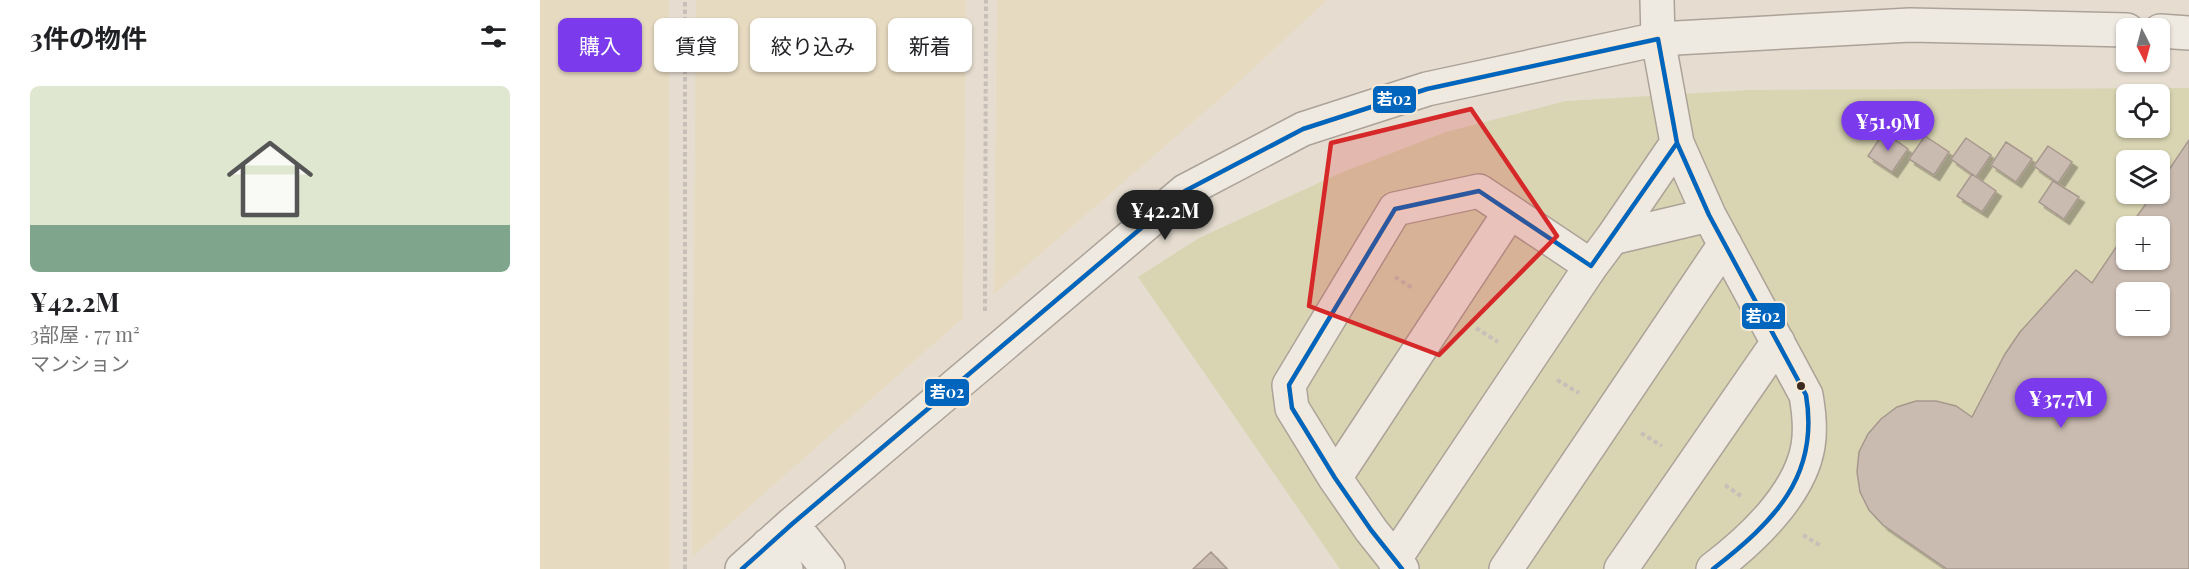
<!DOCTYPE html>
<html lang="ja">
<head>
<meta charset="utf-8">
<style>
	body { margin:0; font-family:"Playfair Display","Noto Sans JP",serif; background:#f2f2f2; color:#202124; height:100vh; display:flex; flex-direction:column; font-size:22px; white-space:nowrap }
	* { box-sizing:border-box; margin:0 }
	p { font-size:20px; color:#757577 }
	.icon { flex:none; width:33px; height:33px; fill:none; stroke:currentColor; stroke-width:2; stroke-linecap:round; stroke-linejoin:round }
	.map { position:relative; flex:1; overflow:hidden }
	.drawer { display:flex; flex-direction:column; background:#fff; width:540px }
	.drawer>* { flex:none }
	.top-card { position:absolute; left:18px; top:18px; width:570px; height:54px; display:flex; gap:12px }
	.needle { width:39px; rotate:174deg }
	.buttons { position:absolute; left:1576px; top:18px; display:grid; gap:12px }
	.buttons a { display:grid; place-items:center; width:54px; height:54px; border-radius:9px; background:#fff; box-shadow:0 2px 4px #0004; font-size:30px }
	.price { position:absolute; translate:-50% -51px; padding:0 14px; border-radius:21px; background:#7c3aed; color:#fff; font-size:20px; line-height:39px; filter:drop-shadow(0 2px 3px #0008) }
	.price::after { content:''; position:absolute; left:50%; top:36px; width:18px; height:14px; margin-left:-9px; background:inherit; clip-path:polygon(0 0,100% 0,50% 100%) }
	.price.current { background:#222; color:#fff }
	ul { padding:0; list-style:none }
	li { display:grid; align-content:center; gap:12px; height:318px; padding:0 30px }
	li span { display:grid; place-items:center; height:186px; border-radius:9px; color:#555 }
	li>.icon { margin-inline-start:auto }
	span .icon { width:108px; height:108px; fill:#fffc; stroke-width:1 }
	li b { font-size:26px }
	h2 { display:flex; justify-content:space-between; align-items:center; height:72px; padding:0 30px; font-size:26px }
	.chip { padding:0 21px; border-radius:9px; background:#fff; box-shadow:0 2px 4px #0004; font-size:21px; line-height:54px }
	.chip.current { background:#7c3aed; color:#fff }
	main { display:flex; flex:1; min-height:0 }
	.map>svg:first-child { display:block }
	.farmland { fill:#e6dac0 }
	.green { fill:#d9d5b2; fill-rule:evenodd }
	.building { fill:#cabbb0; stroke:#a7988e; stroke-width:1.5; fill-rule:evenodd; filter:url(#shadow) }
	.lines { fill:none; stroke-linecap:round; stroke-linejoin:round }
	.minor-casing { stroke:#aca298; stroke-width:36 }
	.path { stroke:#c7bfb8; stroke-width:4; stroke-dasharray:4.5 3; stroke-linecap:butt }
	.minor { stroke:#eee9e1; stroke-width:33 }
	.bus-1-casing { stroke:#f7e9d6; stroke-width:9 }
	.bus-1 { stroke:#0065bd; stroke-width:4.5 }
	.marked { fill:#d62828; fill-opacity:0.2; stroke:#d62828; stroke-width:4.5; stroke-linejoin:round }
	.bus-dot { fill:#3c291f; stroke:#f7e9d6; stroke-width:2 }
	.line-badge { stroke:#f7e9d6; stroke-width:2 }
	.badge-label { font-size:16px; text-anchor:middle; font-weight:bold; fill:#fff }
</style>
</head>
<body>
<main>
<section class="drawer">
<h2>3件の物件<svg class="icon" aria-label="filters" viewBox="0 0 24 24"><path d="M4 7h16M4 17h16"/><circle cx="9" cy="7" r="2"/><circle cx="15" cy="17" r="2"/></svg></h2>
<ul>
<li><span style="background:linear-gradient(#dfe7d0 75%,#7fa58c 0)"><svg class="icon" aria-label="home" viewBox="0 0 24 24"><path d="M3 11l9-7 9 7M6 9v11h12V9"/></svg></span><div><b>¥42.2M</b><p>3部屋 · 77 m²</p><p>マンション</p></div></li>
</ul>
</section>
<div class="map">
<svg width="1649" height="569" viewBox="0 0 1649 569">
	<defs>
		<filter id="shadow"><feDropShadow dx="5.5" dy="5.5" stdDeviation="0" flood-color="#0004"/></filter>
	</defs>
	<rect width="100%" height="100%" fill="#e6ddd0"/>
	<path class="farmland" d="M0,0h129l1,569h-130z
		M156,0h270l-3,318 -271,239z
		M457,0h330l-96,89 -237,205z"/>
	<path class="green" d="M1649,88v481h-849l-202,-292 61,-39 139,-64 108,-42 120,-31 183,-11zM1587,94h33v34h-33zM1587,160h33v34h-33zM1587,226h33v34h-33zM1587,292h33v34h-33z"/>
	<path class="building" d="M1344,132l24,17 -16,23 -24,-16z
		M1385,136l24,16 -15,23 -25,-16z
		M1426,138l25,17 -15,22 -25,-18z
		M1649,140v429h-242l-64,-44 -14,-15 -9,-18 -3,-20 2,-20 9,-18 13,-15 16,-12 19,-6h20l20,5 16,11 33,-63 15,-22 56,-62 16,13 35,-52v29h33v-34h-30l23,-32h7v-11zM1587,292h33v34h-33z
		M1466,142l26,17 -16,23 -25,-17z
		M1508,146l24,16 -14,21 -24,-17z
		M1432,174l24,17 -14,21 -25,-16z
		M1513,181l26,16 -15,22 -25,-17z
		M671,552l16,17h-34z"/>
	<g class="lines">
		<defs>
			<path id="minor" d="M1117,0l1,39 19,104 32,72 97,180c3,17 5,34 2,51 -8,49 -58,95 -95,123
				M1620,31l29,2
				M1072,238l97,-23
				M795,478l175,-266
				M252,524l36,45
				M228,545l18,24
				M854,560l197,-294 21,-28 65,-95
				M202,569l50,-45 393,-333 118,-62 124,-40 231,-50 252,-14 217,5
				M862,569l-31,-39 -36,-52 -43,-70 -3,-23 106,-176 84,-18 112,75
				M966,569l219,-325
				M1081,569l157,-227"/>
		</defs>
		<use href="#minor" class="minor-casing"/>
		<path class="path" d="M855,277l19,12
			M445,311l1,-311
			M936,328l22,14
			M1017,380l22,13
			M1101,433l21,13
			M1185,485l16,11
			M1263,535l18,11
			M145,569v-569"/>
		<use href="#minor" class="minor"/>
		<defs>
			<path id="bus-1" d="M1118,39l19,104 32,72 97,180c14,82 -33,127 -93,174
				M1051,266l86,-123
				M202,569l50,-45 393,-333 118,-62 124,-40 231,-50
				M862,569l-31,-39 -36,-52 -43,-70 -3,-23 106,-176 84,-18 112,75"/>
		</defs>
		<use href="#bus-1" class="bus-1-casing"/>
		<use href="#bus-1" class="bus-1"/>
	</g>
	<path class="marked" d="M931,109l86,127 -118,119 -130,-49 22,-163z"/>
	<circle class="bus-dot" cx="1261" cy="386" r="5"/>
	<g class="line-badge">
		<rect x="832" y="85" width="45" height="29" rx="6" fill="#0065bd"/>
		<rect x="1201" y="302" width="45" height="28" rx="6" fill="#0065bd"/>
		<rect x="384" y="378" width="46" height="29" rx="6" fill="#0065bd"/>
	</g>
	<g class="badge-label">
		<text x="854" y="105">若02</text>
		<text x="1223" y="322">若02</text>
		<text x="407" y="398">若02</text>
	</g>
</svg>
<div class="buttons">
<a><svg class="needle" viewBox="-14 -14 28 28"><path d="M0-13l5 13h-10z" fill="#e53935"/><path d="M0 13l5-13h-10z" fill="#757577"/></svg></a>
<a><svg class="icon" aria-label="locate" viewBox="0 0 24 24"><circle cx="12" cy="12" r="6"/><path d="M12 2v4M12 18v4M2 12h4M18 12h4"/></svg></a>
<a><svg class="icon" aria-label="layers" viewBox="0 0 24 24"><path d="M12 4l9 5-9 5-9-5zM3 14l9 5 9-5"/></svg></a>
<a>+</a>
<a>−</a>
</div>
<b class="price" style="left:1348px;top:152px">¥51.9M</b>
<b class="price current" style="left:625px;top:241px">¥42.2M</b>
<b class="price" style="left:1521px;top:429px">¥37.7M</b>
<div class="top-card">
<a class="chip current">購入</a>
<a class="chip">賃貸</a>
<a class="chip">絞り込み</a>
<a class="chip">新着</a>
</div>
</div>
</main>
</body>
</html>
